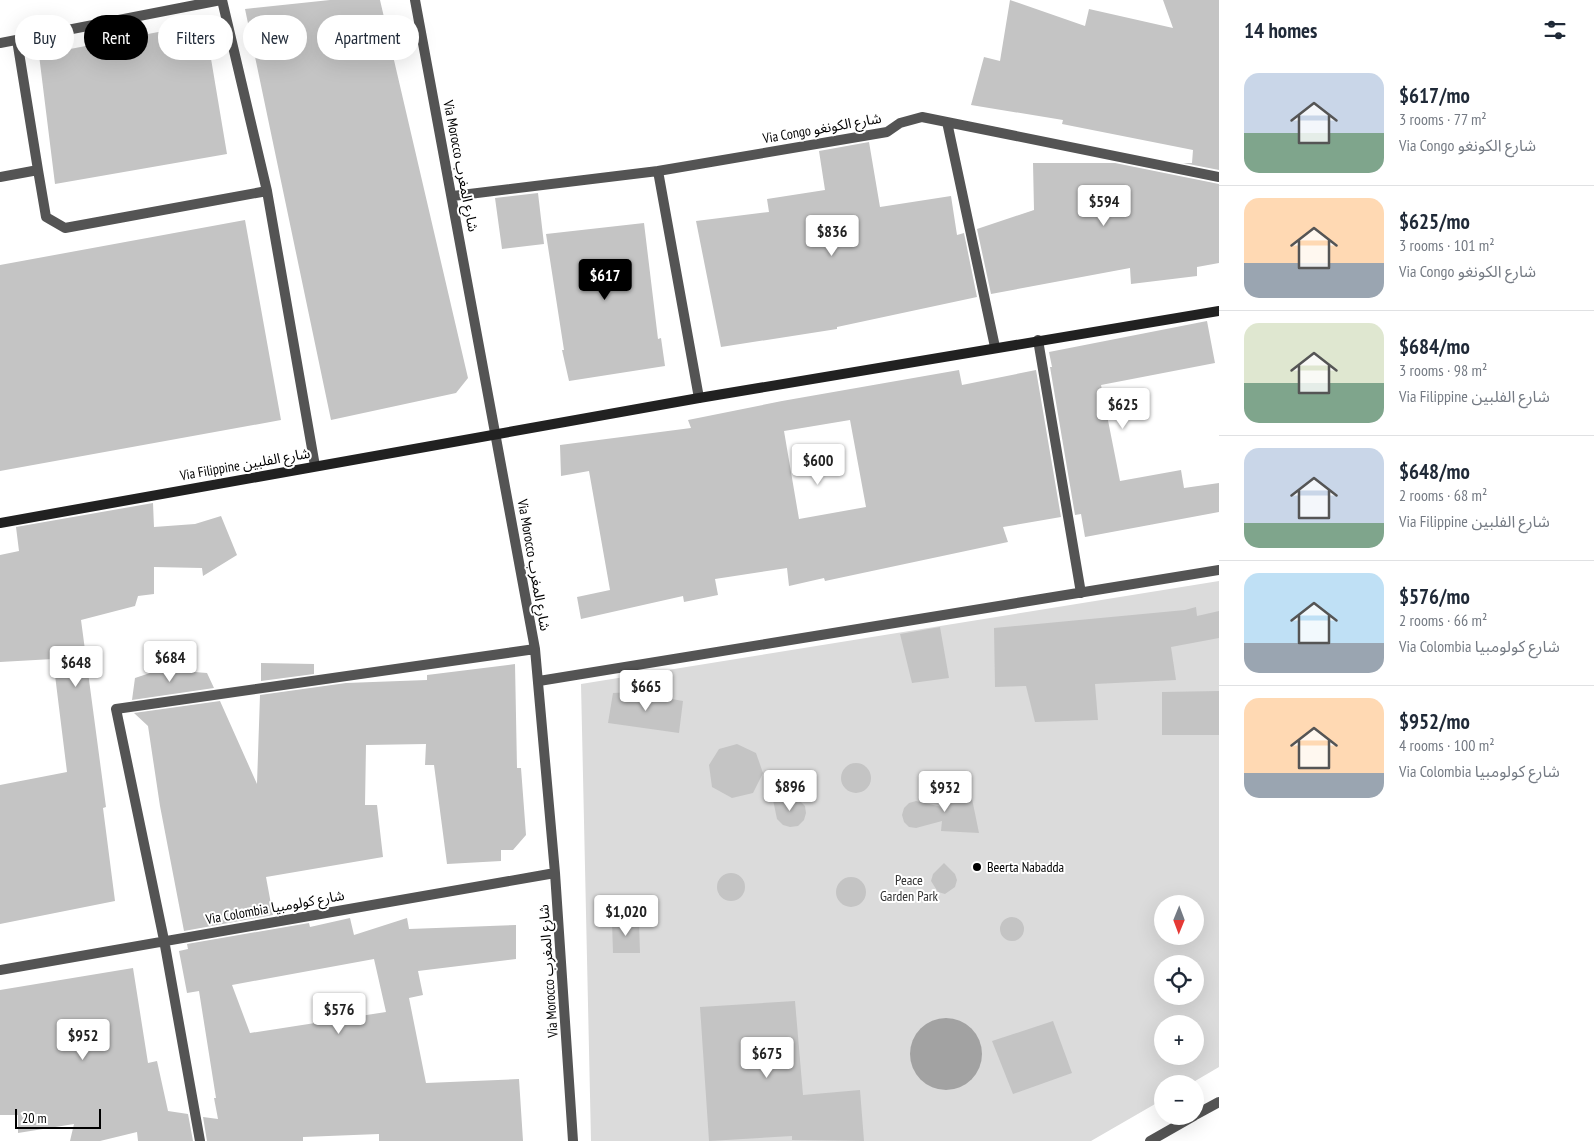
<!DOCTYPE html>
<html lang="en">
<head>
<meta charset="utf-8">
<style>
	body { margin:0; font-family:"PT Sans Narrow","Noto Sans Arabic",sans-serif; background:#f2f2f3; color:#1f2937; height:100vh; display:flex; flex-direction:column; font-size:19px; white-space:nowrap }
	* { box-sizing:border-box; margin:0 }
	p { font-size:16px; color:#747a83 }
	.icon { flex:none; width:28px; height:28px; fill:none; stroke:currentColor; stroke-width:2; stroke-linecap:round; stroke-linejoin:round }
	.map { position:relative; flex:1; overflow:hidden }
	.drawer { display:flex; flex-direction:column; background:#fff; width:375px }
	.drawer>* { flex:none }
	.top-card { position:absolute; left:15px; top:15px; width:475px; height:45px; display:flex; gap:10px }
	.needle { width:32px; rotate:181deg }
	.controls { position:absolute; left:1154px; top:895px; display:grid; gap:10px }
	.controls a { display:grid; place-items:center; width:50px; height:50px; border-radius:50%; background:#fff; box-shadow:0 5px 20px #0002; font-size:25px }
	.scale { position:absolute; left:15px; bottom:12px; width:86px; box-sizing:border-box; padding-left:5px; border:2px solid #000; border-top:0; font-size:14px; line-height:18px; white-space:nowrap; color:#000; -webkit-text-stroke:4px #fff; paint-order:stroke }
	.price { position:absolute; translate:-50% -42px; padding:0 11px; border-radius:5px; background:#fff; color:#222; font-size:16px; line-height:32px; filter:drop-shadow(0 1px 2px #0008) }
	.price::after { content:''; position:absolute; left:50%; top:30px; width:15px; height:11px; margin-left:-8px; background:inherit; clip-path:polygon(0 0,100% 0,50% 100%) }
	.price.on { background:#000; color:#fff }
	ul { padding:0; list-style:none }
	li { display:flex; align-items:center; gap:15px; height:125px; padding:0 25px }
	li+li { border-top:1px solid #e0e1e3 }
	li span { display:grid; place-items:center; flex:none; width:140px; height:100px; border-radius:15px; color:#555 }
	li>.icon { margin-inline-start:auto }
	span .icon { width:60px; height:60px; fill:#fffc; stroke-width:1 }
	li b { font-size:21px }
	h2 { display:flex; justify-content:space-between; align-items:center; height:60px; padding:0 25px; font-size:21px }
	.chip { padding:0 18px; border-radius:22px; background:#fff; box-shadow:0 5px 20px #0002; font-size:18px; line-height:45px }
	.chip.on { background:#000; color:#fff }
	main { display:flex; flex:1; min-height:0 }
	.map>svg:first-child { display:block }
	.green { fill:#dbdbdb; fill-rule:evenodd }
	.water { fill:#a2a2a2 }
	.building { fill:#c4c4c4; fill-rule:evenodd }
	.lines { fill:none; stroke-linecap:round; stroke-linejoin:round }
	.minor { stroke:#545454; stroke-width:10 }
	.secondary { stroke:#212121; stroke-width:10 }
	.poi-dot { fill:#000; stroke:#fff; stroke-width:2 }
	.labels { text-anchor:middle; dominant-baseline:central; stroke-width:4; stroke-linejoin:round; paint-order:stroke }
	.street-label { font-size:14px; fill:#000; stroke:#fff }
	.poi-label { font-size:14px; fill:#000; stroke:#fff; text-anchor:start }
	.park-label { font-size:14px; fill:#323232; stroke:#fff }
</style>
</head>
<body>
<main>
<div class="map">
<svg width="1219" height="1141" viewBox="0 0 1219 1141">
	<rect width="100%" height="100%" fill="#fff"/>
	<path class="green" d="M1219,581v486l-29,17h-28v16l-71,41h-500l-10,-457zM1162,904h33v32h-33zM1162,964h33v32h-33zM1162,1024h33v32h-33z"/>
	<path class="water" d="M910 1054a36 36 0 1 1 72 0a36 36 0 1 1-72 0Z"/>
	<path class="building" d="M330,0h50l88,378 -12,15 -125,27 -86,-411z
		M1010,0l75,26 4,-17 84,19 -10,-28h56v170l-36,-7h9l1,-13 -131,-26 1,-4 -92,-15 13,-48 16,4z
		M205,23l22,131 -172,30 -16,-129z
		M869,142l11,65 71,-11 6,39 7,-2 13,64 -140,30v2l-116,18 -25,-126 73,-9 -2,-13 58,-9 -6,-39z
		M1033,163h82l104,21v79l-22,4v9l-66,8 -1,-16 -139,26 -14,-65 57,-19z
		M538,193l6,51 -42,5 -7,-51z
		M245,220l36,200 -281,51v-206z
		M644,223l14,116 3,-1 4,28 -96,15 -7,-31h2l-18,-116z
		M1207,321l8,42 -114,22 19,96 61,-11 3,18 35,-5v29l-134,25 -4,-23 -6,1 -25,-148h2l-3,-15z
		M959,370l3,15 74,-15 25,147 -58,10 5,15 -183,39 -1,-3 -35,8 -2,-18 -72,11 3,16 -34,7 -1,-6 -102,23 -4,-22 33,-7 -21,-119 -28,5 -1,-31 131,-17 -3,-8 94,-19zM850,420l16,87 -67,12 -15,-88z
		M153,503l1,24 41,-3 26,-8 16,39 -34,21 -1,-8 -48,-1v27l-16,2 -3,10 -54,14 25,187 -3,1 12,93 -115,23v-139l67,-13 -14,-113 -53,3v-107l19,-4 -3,-24z
		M1196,607l1,9 22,-5v27l-48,9 5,33 -81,4 3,36 -63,2 -9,-36 -31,1 -1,-59 191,-18z
		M940,627l9,51 -37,5 -12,-49z
		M261,663l53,1v10l-53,7z
		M515,664l2,104h4l5,67 -13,15h-12v11l-54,3 -13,-99h-9l1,-21 -60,1 -1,60h12l6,52 -117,20 7,38 -89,16 -24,-125 -12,-80 -14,-13 86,-12 37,83 3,-89 86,-12 81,-3v-5z
		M174,665l20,7 13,1 7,15 -82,12 3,-22z
		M1219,691v44h-57v-43z
		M633,692l50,9 -4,32 -71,-10 5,-30z
		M737,744l19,9 7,20 -10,20 -21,5 -20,-11 -3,-22 10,-16z
		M841 778a15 15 0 1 1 30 0a15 15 0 1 1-30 0Z
		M943,788l27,1 9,44 -38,-2 1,-10 -26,7 -7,-1 -5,-5 -2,-7 2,-7 5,-5 7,-2 26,6z
		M792,797l7,3 6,6 1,7 -2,7 -6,6 -8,1 -7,-2 -6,-6 -4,-19z
		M944,863l11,11 2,6 -2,7 -10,7 -7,-2 -7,-11 2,-7z
		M717 887a14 14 0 1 1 28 0a14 14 0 1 1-28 0Z
		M836 892a15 15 0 1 1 30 0a15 15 0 1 1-30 0Z
		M1000 929a12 12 0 1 1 24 0a12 12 0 1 1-24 0Z
		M350,918l4,17 53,-17 2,11 107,-4v34l-98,12 5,24 -14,3 17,85 93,-4 4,62h-144v-7l-76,3v4h-96l-4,-24 15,2 -4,-21h2l-17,-107 -12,2 -8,-42 9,-2 -1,-5 122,-21 1,4zM374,959l12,53 -136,21 -18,-48z
		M612,922h27l1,31h-27z
		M133,968l15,95 9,-2 11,50 20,3 5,27h-55l-1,-9 -37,9h-30l4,-17 -56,9v-18h-18v-125z
		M795,1001l8,94 57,-5 4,51 -72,-1v-4l-83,5 -9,-134z
		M1053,1021l19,52 -59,21 -21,-53z"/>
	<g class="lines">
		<path class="minor" d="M222,0l45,191 48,275
			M415,0l120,649 20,224 18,268
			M17,40l21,130
			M0,43l221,-43
			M947,122l48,225
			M658,171l41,227
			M0,177l38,-7 8,47 19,11 202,-37
			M453,196l205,-25 229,-39 13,-9 22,-6 297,60
			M1038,340l43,253
			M539,681l680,-111
			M0,970l555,-97
			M1195,1115l24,-13
			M200,1141l-36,-201 -48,-231 419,-60
			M1150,1141l44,-25"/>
		<path class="secondary" d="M0,523l699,-125 520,-87"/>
	</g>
	<circle class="poi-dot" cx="977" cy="867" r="5"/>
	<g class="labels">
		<g class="street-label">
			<text transform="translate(822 128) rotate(-10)">Via Congo شارع الكونغو</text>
			<text transform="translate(461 166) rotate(79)">Via Morocco شارع المغرب</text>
			<text transform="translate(245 464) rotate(-10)">Via Filippine شارع الفلبين</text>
			<text transform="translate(534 565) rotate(80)">Via Morocco شارع المغرب</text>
			<text transform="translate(275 907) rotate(-10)">Via Colombia شارع كولومبيا</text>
			<text transform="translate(548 971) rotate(-94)">Via Morocco شارع المغرب</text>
		</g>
		<g class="poi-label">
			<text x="987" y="867">Beerta Nabadda</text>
		</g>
		<g class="park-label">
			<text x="909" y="880">Peace<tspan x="909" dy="16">Garden Park</tspan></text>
		</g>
	</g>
</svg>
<div class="controls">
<a><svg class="needle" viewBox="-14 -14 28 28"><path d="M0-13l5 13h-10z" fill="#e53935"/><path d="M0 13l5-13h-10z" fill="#747a83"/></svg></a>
<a><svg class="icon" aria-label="locate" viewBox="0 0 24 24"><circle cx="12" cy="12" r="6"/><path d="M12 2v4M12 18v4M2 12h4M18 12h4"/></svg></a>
<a>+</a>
<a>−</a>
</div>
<div class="scale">20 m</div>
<b class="price" style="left:1104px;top:227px">$594</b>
<b class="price" style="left:832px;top:257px">$836</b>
<b class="price on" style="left:605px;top:301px">$617</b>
<b class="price" style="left:1123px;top:430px">$625</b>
<b class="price" style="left:818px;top:486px">$600</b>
<b class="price" style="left:170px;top:683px">$684</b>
<b class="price" style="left:76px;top:688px">$648</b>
<b class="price" style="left:646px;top:712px">$665</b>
<b class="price" style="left:790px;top:812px">$896</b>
<b class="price" style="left:945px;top:813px">$932</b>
<b class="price" style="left:626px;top:937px">$1,020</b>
<b class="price" style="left:339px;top:1035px">$576</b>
<b class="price" style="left:83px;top:1061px">$952</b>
<b class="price" style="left:767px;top:1079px">$675</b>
<div class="top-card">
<a class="chip">Buy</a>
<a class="chip on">Rent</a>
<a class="chip">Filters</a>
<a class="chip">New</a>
<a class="chip">Apartment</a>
</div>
</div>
<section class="drawer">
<h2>14 homes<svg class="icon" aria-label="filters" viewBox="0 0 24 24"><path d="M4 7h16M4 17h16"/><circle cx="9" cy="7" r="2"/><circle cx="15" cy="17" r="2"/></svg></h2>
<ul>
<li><span style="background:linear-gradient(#c9d6e8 60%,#7fa58c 0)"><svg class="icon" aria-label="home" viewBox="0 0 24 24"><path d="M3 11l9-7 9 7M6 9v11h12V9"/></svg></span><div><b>$617/mo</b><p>3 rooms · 77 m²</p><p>Via Congo شارع الكونغو</p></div></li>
<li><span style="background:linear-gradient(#ffd9b3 65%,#9aa5b1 0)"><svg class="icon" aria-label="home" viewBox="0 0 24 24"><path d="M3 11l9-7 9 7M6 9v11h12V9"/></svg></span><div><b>$625/mo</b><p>3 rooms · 101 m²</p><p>Via Congo شارع الكونغو</p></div></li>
<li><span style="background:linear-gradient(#dfe7d0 60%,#7fa58c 0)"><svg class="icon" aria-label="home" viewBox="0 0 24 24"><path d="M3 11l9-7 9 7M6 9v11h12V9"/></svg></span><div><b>$684/mo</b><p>3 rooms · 98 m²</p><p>Via Filippine شارع الفلبين</p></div></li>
<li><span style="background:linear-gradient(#c9d6e8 75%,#7fa58c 0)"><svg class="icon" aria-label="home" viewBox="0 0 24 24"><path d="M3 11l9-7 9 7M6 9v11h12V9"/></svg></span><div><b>$648/mo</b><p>2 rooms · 68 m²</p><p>Via Filippine شارع الفلبين</p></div></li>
<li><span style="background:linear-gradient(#bfe0f5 70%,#9aa5b1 0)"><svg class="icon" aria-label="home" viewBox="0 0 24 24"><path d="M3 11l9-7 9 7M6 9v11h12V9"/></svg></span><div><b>$576/mo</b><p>2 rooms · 66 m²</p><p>Via Colombia شارع كولومبيا</p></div></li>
<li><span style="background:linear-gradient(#ffd9b3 75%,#9aa5b1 0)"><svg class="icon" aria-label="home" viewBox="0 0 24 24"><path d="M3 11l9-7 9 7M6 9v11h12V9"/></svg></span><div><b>$952/mo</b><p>4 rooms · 100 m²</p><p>Via Colombia شارع كولومبيا</p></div></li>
</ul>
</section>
</main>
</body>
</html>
